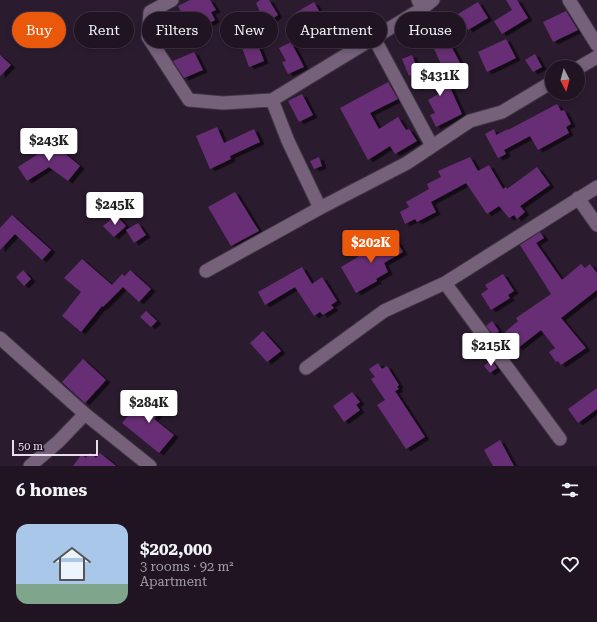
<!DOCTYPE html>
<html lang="en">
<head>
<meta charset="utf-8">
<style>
	body { margin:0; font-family:"Roboto Serif",serif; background:#2d2130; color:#f1f3f6; height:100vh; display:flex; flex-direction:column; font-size:15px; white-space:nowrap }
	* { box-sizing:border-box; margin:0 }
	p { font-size:13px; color:#a29ea6 }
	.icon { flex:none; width:22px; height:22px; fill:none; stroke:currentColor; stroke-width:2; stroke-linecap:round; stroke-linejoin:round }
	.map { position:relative; height:466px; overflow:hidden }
	.drawer { display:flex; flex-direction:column; background:#201423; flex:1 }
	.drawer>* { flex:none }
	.banner { position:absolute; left:12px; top:12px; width:573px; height:36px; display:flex; gap:8px }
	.needle { width:26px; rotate:174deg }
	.buttons { position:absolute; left:545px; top:60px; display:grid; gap:8px }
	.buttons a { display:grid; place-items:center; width:40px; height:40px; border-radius:50%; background:#201423; box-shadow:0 2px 6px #0003,0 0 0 1px #3d3341; font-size:20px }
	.scale { position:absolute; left:12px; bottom:10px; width:86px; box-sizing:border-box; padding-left:4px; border:2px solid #e8ddeb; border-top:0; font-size:11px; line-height:14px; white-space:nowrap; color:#e8ddeb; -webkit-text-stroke:3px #211125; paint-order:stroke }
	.price { position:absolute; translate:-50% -34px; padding:0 9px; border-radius:4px; background:#fff; color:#222; font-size:13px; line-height:26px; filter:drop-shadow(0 1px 2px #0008) }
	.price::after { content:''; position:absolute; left:50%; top:24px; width:12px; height:9px; margin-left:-6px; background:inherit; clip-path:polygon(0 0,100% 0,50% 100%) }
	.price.on { background:#ea580c; color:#fff }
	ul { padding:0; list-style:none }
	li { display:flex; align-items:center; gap:12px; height:100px; padding:0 16px }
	li span { display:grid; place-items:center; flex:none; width:112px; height:80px; border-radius:12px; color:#555 }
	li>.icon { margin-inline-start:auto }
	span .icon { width:48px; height:48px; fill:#fffc; stroke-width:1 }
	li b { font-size:17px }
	h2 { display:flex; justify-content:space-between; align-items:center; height:48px; padding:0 16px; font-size:17px }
	.pill { padding:0 14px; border-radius:18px; background:#201423; box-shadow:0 2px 6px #0003,0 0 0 1px #3d3341; font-size:14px; line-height:36px }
	.pill.on { background:#ea580c; color:#fff }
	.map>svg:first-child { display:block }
	.building { fill:#672e75; filter:url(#shadow) }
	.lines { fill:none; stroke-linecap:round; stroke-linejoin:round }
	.street-casing { stroke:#423546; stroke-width:15 }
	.street { stroke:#75617a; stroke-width:13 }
</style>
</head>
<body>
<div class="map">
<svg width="597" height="466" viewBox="0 0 597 466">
	<defs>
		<filter id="shadow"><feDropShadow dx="4.5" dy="2.5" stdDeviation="0" flood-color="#0009"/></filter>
	</defs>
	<rect width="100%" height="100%" fill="#2b1b2f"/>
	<path class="building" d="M190,0h20l6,10 -5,2 4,8 -24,12 -13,-26z
		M260,0h9l9,15 -13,9 -9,-21z
		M506,0h11l11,18 -26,16 -8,-13 18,-11z
		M314,2l10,18 -19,11 -10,-18z
		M478,2l10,16 -20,12 -10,-16z
		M566,11l12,19 -25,12 -10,-20z
		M428,19l5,9 -24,12 -5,-9z
		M255,37l9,24 -15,6 -9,-25z
		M447,38l13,25 -16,8 -12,-27z
		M506,39l10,19 -29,14 -9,-20z
		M291,42l13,25 -16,7 -6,-12 4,-1 -7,-13z
		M194,52l9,18 -19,8 -11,-17z
		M535,54l7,13 -9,5 -8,-12z
		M0,55l11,10 -11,11z
		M412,55l7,18 -10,3 -7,-17z
		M440,65l22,49 -26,13 -6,-12 5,-2 -7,-13 16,-9 -8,-13 -18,10 -5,-11z
		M388,82l10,17 -28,14 9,16 19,-12 8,13 3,-1 8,12 -22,13 -5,-8 -22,14 -28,-52z
		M302,94l11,21 -14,7 -11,-21z
		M557,104l4,7 3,-1 7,14 -5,3 3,6 -31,17 -8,-14 -26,14 2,4 -8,4 -13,-24 9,-5 2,6 12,-6v1z
		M217,127l7,16 30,-14 6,13 -30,14 1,3 -21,10 -14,-33z
		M45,137l35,29 -12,15 -19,-14 -22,14 -9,-14 20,-13 -4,-3z
		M319,157l3,9 -8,3 -4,-8z
		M470,157l8,14 11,-6 14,24 3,-2 1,2 30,-22 13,18 -30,21 5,6 -8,7 -3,-4 -5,3 -10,-12 -12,8 -21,-31 -35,19 5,10 -19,10 -2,-3 -10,5 -5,-12 9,-5 -3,-5 23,-13 -2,-5 14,-7 -3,-6z
		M235,192l24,39 -28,15 -23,-39z
		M12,215l39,35 -9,10 -27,-26 -15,16v-22z
		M116,215l10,11 -12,11 -11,-11z
		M138,223l8,12 -12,8 -8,-13z
		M540,232l4,6 -8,5 26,37 19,-16 4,4 5,-4 7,9v17l-36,28 25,30 -25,17 -3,-4 -2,1 -7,-10 6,-4 -14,-18 -23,18 -13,-16 13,-11 -2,-3 35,-24 -31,-49z
		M393,235l10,17 -19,11 4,9 -12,7 1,2 -21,12 -15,-26 17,-10 -1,-2z
		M82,259l30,26 10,-11 3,2 5,-6 21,19 -12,13 -16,-15 -20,20 -1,-1 -21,26 -19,-16 19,-24 -17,-14z
		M302,267l10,17 10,-7 15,24 -6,4 3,3 -11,7 -3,-3 -6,4 -19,-29 -30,18 -7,-13z
		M23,270l8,9 -7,7 -8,-9z
		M503,274l11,17 -6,4 2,3 -19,12 -10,-16 7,-5 -3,-4z
		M146,311l11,10 -6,6 -11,-10z
		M492,321l7,10 -5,5 -8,-10z
		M263,331l18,20 -14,11 -17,-19z
		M83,359l23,21 -21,23 -23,-21z
		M491,360l6,8 -7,5 -6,-7z
		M378,363l4,6 5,-3 12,19 -2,2 2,2 -4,2 30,46 -19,12 -29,-44 8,-5 -14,-21 4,-2 -6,-8z
		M597,388v21l-19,14 -10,-14z
		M352,392l8,10 -4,3 4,5 -16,12 -11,-16z
		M154,393l13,10 -13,16 20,16 -15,18 -37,-30 15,-18 4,4z
		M500,440l14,26h-21l-9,-16z
		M90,453l6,5 4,-5 16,13h-43l8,-11 5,3z"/>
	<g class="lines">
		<defs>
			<path id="street" d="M172,0l-22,12 -2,25 41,63 34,3 49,-3
				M418,0l5,8 10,-8
				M569,0l28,45
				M374,38l58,108
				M578,68l19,-11
				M578,198l19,27
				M320,208l-32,-67 -16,-41 151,-92
				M206,271l114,-63 87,-45 63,-42 32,-9 50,-30
				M445,283l115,156
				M0,338l85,76 65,52
				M306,368l78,-57 61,-28 152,-96
				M30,466l28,-24 27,-28"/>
		</defs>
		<use href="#street" class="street-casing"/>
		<use href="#street" class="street"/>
	</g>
</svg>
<div class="buttons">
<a><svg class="needle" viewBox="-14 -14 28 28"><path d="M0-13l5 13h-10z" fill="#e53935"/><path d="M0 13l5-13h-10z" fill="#a29ea6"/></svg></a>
</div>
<div class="scale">50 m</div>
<b class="price" style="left:440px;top:97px">$431K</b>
<b class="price" style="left:49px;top:162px">$243K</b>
<b class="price" style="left:115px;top:226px">$245K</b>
<b class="price on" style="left:371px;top:264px">$202K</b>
<b class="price" style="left:491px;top:367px">$215K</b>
<b class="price" style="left:149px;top:424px">$284K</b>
<div class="banner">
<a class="pill on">Buy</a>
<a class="pill">Rent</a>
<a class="pill">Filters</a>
<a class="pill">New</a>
<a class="pill">Apartment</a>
<a class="pill">House</a>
</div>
</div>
<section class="drawer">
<h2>6 homes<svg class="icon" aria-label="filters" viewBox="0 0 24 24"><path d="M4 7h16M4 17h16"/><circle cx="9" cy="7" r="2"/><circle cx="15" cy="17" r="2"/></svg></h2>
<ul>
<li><span style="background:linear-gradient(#a9c7e8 75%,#7fa58c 0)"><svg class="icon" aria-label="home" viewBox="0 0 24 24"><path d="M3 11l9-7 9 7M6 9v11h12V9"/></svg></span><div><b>$202,000</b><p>3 rooms · 92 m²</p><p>Apartment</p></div><svg class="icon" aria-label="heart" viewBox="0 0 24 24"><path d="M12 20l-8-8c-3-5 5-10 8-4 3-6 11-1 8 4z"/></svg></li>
</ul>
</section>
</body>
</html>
